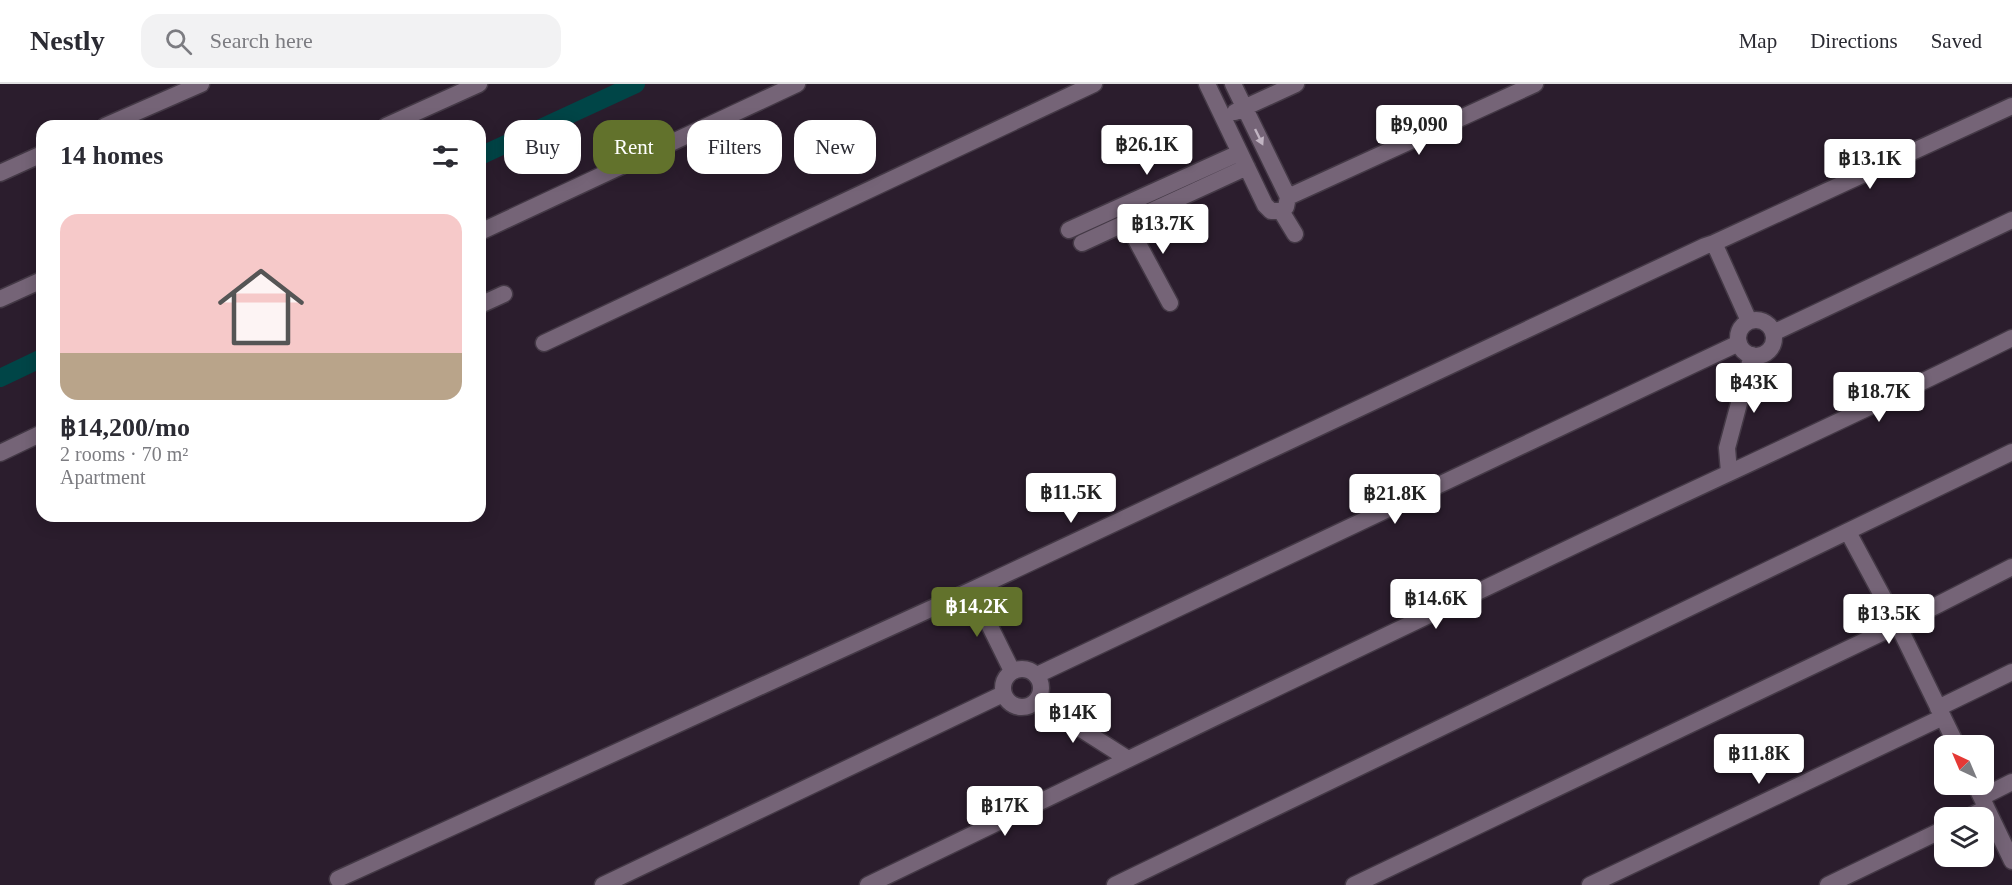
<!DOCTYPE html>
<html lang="en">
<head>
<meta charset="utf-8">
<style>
	body { margin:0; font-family:Georgia,serif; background:#f2f2f3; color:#2b2b33; height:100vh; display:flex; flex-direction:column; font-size:22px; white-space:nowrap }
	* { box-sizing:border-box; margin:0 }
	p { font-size:20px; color:#7c7c81 }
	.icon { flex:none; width:33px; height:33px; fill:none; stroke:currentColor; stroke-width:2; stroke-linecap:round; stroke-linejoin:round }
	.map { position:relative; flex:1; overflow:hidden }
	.sheet { position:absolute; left:36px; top:36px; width:450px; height:402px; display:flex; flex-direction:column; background:#fff; border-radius:18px; box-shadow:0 3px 15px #0003 }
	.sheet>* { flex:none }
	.banner { position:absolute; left:504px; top:36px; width:570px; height:54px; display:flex; gap:12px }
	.needle { width:39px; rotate:316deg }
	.tools { position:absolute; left:1934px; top:651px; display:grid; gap:12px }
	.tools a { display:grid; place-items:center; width:60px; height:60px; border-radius:12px; background:#fff; box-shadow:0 3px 15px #0003; font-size:30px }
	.price { position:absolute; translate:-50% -51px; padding:0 14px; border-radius:6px; background:#fff; color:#222; font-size:20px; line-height:39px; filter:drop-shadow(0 2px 3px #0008) }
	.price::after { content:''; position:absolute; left:50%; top:36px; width:18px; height:14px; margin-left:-9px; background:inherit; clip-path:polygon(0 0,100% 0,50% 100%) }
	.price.current { background:#62722c; color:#fff }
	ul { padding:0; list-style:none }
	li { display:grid; align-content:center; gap:12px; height:318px; padding:0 24px }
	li+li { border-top:2px solid #e1e1e2 }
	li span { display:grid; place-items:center; height:186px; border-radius:18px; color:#555 }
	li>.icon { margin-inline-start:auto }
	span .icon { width:108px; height:108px; fill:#fffc; stroke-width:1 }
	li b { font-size:26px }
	h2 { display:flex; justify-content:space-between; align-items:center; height:72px; padding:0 24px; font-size:26px }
	.pill { padding:0 21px; border-radius:18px; background:#fff; box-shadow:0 3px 15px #0003; font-size:21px; line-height:54px }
	.pill.current { background:#62722c; color:#fff }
	header { display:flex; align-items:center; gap:36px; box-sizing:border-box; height:84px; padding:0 30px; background:#fff; border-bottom:2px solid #e1e1e2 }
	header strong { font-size:28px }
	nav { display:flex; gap:33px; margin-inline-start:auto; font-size:21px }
	.search { width:420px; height:54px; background:#f2f2f3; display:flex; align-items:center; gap:15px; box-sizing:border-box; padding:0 21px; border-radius:18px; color:#7c7c81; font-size:22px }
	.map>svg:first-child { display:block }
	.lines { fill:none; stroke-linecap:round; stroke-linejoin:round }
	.canal { stroke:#004547; stroke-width:18 }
	.minor-casing { stroke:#443946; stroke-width:19 }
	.minor { stroke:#756477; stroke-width:16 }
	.oneway { fill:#c1b4c2 }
</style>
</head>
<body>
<header>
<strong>Nestly</strong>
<div class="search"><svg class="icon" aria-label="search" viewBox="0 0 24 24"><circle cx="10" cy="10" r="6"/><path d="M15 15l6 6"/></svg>Search here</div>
<nav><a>Map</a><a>Directions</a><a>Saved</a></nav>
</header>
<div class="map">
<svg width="2012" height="801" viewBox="0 0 2012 801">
	<rect width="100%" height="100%" fill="#2b1d2d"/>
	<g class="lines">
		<path class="canal" d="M480,72l156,-72
			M0,294l42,-20"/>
		<defs>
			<path id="minor" d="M1207,0l58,121 6,6h10l5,-4 2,-10 -55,-113
				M1235,28l61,-28
				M105,42l96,-42
				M386,42l93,-42
				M0,89l42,-19
				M1288,113l247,-113
				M1281,127l14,23
				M1127,139l43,80
				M1069,146l170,-77
				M480,148l317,-148
				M1082,159l165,-76
				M1714,159l298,-137
				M0,215l42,-19
				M480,221l24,-11
				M1738 254a18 18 0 1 1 36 0a18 18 0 1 1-36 0Z
				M1773,249l239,-113
				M544,259l550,-259
				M0,369l42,-20
				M1729,388l-2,-24 25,-93
				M1848,448l50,93 59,121
				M972,506l40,81
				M1003 604a19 19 0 1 1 38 0a19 19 0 1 1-38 0Z
				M1037,591l702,-332
				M1037,617l91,58
				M1938,624l74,-36
				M1975,700l37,77
				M1982,713l30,-15
				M1967,734l19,-10
				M338,795l634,-289 733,-344 9,-3 35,78
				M603,801l400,-191
				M868,801c239,-116 478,-231 718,-345 142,-67 285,-132 426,-202
				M1115,801l897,-433
				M1354,801l544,-260 114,-58
				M1590,801l353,-168
				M1828,801l116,-56"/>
		</defs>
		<use href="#minor" class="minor-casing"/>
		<use href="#minor" class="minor"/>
	</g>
	<defs><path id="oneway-solid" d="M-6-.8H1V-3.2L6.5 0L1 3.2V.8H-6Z" transform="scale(1.5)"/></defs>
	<use class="oneway" href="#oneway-solid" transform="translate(1259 53) rotate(64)"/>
</svg>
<div class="tools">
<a><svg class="needle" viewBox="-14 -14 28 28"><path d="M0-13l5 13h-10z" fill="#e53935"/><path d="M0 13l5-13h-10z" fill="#7c7c81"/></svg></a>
<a><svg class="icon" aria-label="layers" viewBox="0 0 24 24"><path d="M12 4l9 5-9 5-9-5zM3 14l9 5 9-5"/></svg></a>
</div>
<b class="price" style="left:1419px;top:72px">฿9,090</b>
<b class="price" style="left:1147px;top:92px">฿26.1K</b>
<b class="price" style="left:1870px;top:106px">฿13.1K</b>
<b class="price" style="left:1163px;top:171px">฿13.7K</b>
<b class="price" style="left:1754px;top:330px">฿43K</b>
<b class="price" style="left:1879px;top:339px">฿18.7K</b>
<b class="price" style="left:1071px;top:440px">฿11.5K</b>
<b class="price" style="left:1395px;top:441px">฿21.8K</b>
<b class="price" style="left:1436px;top:546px">฿14.6K</b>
<b class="price current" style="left:977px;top:554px">฿14.2K</b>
<b class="price" style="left:1889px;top:561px">฿13.5K</b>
<b class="price" style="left:1073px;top:660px">฿14K</b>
<b class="price" style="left:1759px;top:701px">฿11.8K</b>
<b class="price" style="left:1005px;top:753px">฿17K</b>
<div class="banner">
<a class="pill">Buy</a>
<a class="pill current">Rent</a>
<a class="pill">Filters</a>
<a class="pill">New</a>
</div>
<section class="sheet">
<h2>14 homes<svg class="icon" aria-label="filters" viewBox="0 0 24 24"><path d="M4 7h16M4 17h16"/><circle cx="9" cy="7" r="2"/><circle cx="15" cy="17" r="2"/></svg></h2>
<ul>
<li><span style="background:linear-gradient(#f6c9c9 75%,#b9a48a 0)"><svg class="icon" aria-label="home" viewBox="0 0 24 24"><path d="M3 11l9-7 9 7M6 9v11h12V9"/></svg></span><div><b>฿14,200/mo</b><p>2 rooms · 70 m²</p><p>Apartment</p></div></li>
</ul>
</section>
</div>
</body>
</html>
